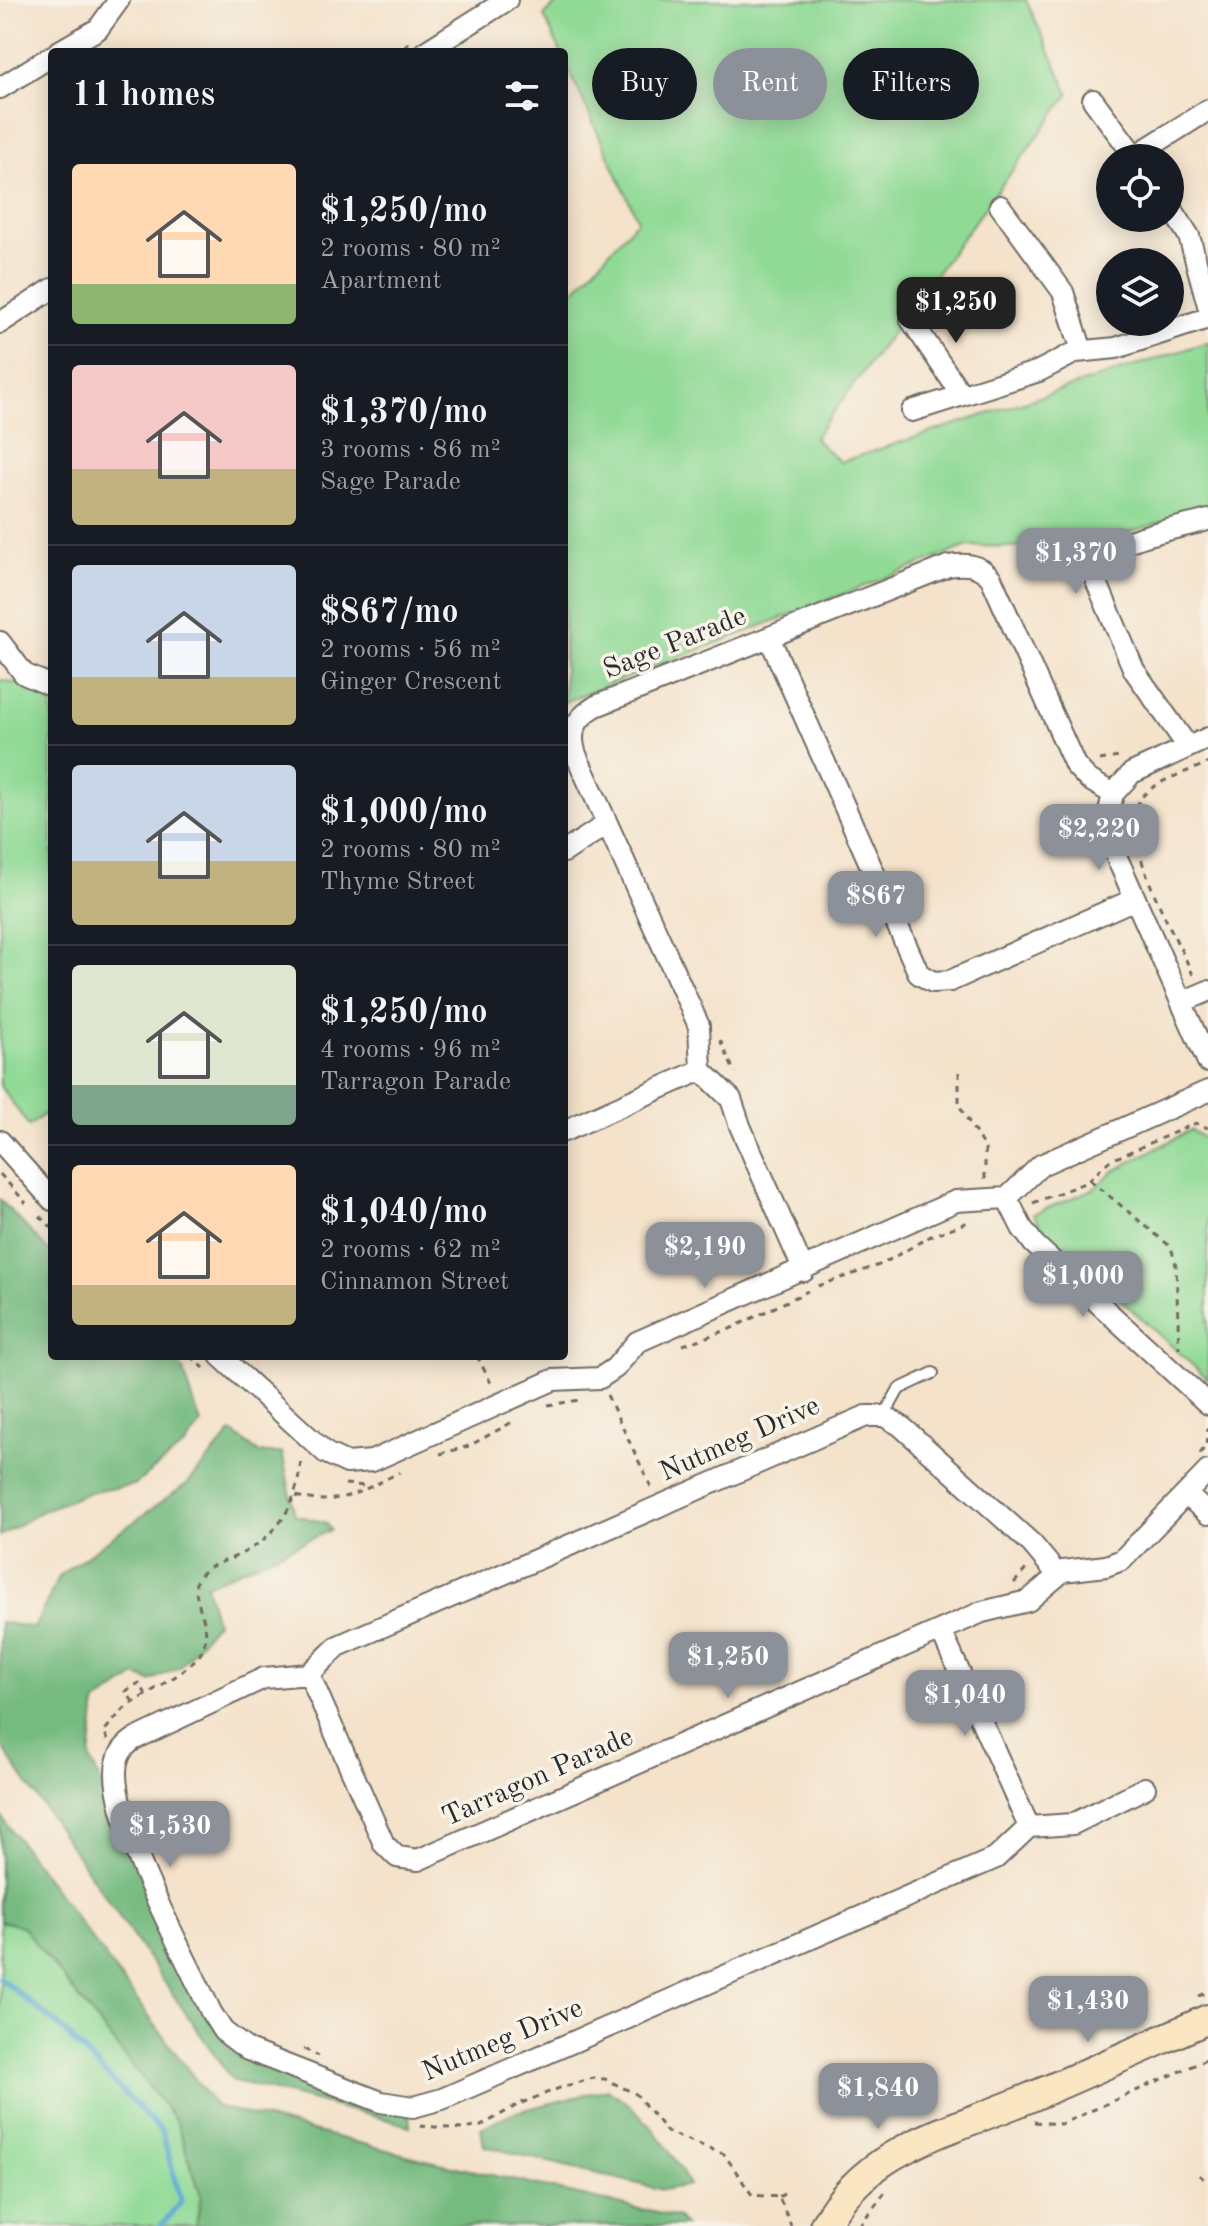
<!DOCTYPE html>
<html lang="en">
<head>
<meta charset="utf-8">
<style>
	body { margin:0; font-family:"Old Standard TT",serif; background:#242831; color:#f1f3f6; height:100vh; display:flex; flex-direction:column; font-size:30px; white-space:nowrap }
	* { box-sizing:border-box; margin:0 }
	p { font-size:26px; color:#9ea1a6 }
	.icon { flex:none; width:44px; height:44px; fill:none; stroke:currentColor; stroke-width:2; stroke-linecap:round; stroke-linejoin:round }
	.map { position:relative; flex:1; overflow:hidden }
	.side { position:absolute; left:48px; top:48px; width:520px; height:1312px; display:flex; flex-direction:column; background:#171b24; border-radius:8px; box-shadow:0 4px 20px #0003 }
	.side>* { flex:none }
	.top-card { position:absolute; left:592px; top:48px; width:496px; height:72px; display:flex; gap:16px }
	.controls { position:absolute; left:1096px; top:144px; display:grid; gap:16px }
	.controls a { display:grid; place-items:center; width:88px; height:88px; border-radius:50%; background:#171b24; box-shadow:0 4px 20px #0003; font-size:40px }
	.price { position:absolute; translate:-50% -68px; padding:0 18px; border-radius:16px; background:#8c9099; color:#fff; font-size:26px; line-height:52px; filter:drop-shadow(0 2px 4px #0008) }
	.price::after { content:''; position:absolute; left:50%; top:48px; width:24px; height:18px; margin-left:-12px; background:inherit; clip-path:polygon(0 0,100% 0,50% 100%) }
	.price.current { background:#222; color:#fff }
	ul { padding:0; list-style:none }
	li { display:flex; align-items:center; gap:24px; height:200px; padding:0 24px }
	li+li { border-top:2px solid #363941 }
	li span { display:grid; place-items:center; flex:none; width:224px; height:160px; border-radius:8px; color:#555 }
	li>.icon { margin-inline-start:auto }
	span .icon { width:96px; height:96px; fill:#fffc; stroke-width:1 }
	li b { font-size:34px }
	h2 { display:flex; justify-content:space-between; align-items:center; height:96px; padding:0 24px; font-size:34px }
	.pill { padding:0 28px; border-radius:36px; background:#171b24; box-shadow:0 4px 20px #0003; font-size:28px; line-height:72px }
	.pill.current { background:#8c9099; color:#fff }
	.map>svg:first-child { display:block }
	.green { fill:#91da96; stroke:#5e8260; stroke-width:2 }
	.forest { fill:#74ba7f; stroke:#507255; stroke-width:2 }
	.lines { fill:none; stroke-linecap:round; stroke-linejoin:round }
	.stream { stroke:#55a7d0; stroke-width:6 }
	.lane-casing { stroke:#716b63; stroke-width:14 }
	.street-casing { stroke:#716b63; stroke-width:24 }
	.secondary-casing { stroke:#716b63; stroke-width:32 }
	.path { stroke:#716b63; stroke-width:3; stroke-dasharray:6 6; stroke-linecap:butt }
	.lane { stroke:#fff; stroke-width:10 }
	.street { stroke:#fff; stroke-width:20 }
	.secondary { stroke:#fbe6c4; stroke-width:28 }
	.labels { text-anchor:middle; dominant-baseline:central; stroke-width:7; stroke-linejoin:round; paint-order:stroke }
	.street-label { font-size:28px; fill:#2b2b2b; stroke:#f7f3e8 }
</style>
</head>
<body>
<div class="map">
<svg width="1208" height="2226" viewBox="0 0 1208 2226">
	<rect width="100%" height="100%" fill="#f7f3e8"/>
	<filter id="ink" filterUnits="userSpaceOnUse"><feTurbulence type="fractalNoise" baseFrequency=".0125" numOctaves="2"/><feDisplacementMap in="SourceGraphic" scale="16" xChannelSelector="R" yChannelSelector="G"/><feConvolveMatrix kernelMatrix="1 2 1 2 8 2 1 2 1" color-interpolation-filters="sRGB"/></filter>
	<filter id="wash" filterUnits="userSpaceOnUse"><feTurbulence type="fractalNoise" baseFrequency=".006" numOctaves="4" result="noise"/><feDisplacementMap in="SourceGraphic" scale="32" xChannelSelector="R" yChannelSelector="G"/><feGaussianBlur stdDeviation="1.8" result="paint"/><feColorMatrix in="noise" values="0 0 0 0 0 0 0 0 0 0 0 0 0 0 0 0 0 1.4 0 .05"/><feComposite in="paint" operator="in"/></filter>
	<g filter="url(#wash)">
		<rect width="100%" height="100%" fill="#f4e2ca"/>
		<path class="green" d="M560,0h466l43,94 -255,344 26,24 368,-120v165l-130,41 -110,-2 -404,156v-400l74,-82 -94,-204z
			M0,680l52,10v418l-23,18 -29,-40z
			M1191,1130l17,11v238l-162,-147 -13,-18 61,-25 18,-17z
			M0,1921l22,5 154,195 25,74 -5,31h-196z"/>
		<path class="forest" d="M0,1200l52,54v102h116l15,13 18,55 -15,20 -52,41 -44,7 -48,19 -42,25z
			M232,1432l28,21h22l13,62 31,8 5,7 -125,55 10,37 -36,45 -30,14 -14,-5 -40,27 -6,56 119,256 33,41 82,27 7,14 12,-6 67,24 1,11 -179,-46 -232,-336v-122l34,6 26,-53 128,-92z
			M0,1815l215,291 211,54 252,58 7,8h-489l5,-31 -25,-74 -154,-195 -22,-5z
			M607,2089c38,22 63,59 82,96l-26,5 -179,-44 -3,-18 31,-15z"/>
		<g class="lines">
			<path class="stream" d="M0,1978l60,49 102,105 19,70 -20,24"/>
		</g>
	</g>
	<g filter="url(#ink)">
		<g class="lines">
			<defs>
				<path id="lane" d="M884,1416l15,-27 34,-16"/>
				<path id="street" d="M58,52l40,-23 21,-29
					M425,52l82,-52
					M0,88l52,-32
					M1093,100l43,58
					M1135,156l73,-46
					M1000,206l63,86 19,59
					M1170,206l19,30 19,69
					M911,320l50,74
					M0,323l52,-34
					M912,411l127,-40 37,-19 40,-4 92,-30
					M769,637l150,337 14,8 17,-1 185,-82
					M0,642l24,32 28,12
					M1208,738l-76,35 -19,21 -6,26 10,38 91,204
					M1188,747l-54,-77 -43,-101c14,-30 86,-40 117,-49
					M564,852l43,-28
					M1182,1002l26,-11
					M564,1131l137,-61
					M0,1141l52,59
					M1007,1198l15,30 12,16 174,160
					M804,1271l-64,-145 -9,-27 -30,-29 -2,-44 -122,-269c-9,-23 -3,-38 19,-51l352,-140c18,-3 31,-2 43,12l84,187 13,14 25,15
					M220,1356l106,97 21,10 25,-2 181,-81 47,-2 15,-10 22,-26 319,-141 51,-3 34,-33 167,-74
					M1186,1494l22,20
					M1057,1574l-25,-30 -131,-118 -17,-10h-18l-528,230 -29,28 -45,4 -131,62c-11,8 -16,16 -17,31 -2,56 69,185 95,241l12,19 25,19 133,52 32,5 29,-8 554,-241 33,-31 44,-3 72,-36
					M941,1631l88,196
					M309,1674l75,170 13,13 21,3 564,-248 46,-11 35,-30 43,-5 16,-6 86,-89"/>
				<path id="secondary" d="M824,2226c43,-79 124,-94 200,-126 62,-26 123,-54 184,-81"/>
			</defs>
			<use href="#lane" class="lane-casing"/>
			<use href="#street" class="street-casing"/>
			<use href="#secondary" class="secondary-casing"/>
			<path class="path" d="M394,52l15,-9
				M1100,760l19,-3
				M1193,975c-16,-37 -80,-144 -51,-178 14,-17 46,-25 66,-34
				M720,1040l15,33
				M959,1072v33l26,44v31
				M0,1174l26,29
				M1090,1180l81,67 5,18 3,84
				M1033,1203l54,-21 22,-21 87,-38 12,5
				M40,1216l12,12
				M818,1286l64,-22 49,-28 37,-14
				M683,1345l47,-16 78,-38
				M191,1356l13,12
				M477,1356l15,29
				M607,1395l45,94
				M548,1405l32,-5
				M440,1454l29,-8 47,-26
				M1200,1454l6,-9 2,-17
				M345,1484l21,2
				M296,1496c41,12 68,-6 104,-24
				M1014,1583l13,-15
				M133,1702l-7,-11 13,-8 7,11
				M108,1740l-4,-9 21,-23 54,-34 20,-18c18,-28 -6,-47 -3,-75 7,-14 22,-17 36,-23 47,-20 66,-53 69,-101
				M1199,1996l9,-4
				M304,2049l15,7
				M1034,2122l27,2 147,-65
				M420,2126l43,3 18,-3 38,-22 43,-17 31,-9 12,1 31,15 31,38 57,22 28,41 27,2 12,29
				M1199,2175l9,8
				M779,2197l9,-6
				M859,2226l27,-35"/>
			<use href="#lane" class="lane"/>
			<use href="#street" class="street"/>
			<use href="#secondary" class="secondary"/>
		</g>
	</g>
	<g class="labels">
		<g class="street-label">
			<text transform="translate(675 644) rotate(-22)">Sage Parade</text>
			<text transform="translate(740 1440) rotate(-24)">Nutmeg Drive</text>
			<text transform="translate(538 1778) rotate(-24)">Tarragon Parade</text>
			<text transform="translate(503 2041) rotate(-23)">Nutmeg Drive</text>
		</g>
	</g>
</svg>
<div class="controls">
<a><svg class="icon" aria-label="locate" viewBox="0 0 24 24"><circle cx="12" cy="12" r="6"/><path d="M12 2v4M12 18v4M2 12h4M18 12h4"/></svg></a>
<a><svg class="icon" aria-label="layers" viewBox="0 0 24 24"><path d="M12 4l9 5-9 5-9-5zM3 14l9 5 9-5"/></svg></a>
</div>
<b class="price current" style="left:956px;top:345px">$1,250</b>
<b class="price" style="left:1076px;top:596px">$1,370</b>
<b class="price" style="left:1099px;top:872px">$2,220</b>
<b class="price" style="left:876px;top:939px">$867</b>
<b class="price" style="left:705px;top:1290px">$2,190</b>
<b class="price" style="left:1083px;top:1319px">$1,000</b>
<b class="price" style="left:728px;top:1700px">$1,250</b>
<b class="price" style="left:965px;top:1738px">$1,040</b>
<b class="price" style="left:170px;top:1869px">$1,530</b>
<b class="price" style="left:1088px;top:2044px">$1,430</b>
<b class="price" style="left:878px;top:2131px">$1,840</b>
<div class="top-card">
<a class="pill">Buy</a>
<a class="pill current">Rent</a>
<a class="pill">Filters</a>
</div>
<section class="side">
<h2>11 homes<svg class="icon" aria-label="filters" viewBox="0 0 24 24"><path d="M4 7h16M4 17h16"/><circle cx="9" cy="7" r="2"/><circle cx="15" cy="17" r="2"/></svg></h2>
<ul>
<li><span style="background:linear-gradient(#ffd9b3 75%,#8fb573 0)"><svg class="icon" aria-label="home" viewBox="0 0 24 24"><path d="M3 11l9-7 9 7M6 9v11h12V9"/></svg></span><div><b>$1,250/mo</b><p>2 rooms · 80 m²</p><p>Apartment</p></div></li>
<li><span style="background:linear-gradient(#f6c9c9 65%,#c2b280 0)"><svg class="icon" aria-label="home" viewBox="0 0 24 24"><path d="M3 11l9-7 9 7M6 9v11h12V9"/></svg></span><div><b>$1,370/mo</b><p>3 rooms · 86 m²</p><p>Sage Parade</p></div></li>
<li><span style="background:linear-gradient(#c9d6e8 70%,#c2b280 0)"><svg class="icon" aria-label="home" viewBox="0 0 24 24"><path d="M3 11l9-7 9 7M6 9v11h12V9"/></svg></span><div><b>$867/mo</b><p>2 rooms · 56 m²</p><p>Ginger Crescent</p></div></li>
<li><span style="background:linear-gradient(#c9d6e8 60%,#c2b280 0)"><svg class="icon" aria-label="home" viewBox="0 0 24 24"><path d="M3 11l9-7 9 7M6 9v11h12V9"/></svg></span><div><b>$1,000/mo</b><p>2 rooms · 80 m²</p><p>Thyme Street</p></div></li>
<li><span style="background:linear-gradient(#dfe7d0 75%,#7fa58c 0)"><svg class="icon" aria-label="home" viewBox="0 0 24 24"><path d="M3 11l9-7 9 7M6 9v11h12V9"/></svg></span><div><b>$1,250/mo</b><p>4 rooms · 96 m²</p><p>Tarragon Parade</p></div></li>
<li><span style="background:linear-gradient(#ffd9b3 75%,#c2b280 0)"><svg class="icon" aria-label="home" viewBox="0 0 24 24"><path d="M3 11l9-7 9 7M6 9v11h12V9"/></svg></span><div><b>$1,040/mo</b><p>2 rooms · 62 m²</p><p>Cinnamon Street</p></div></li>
</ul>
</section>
</div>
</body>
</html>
